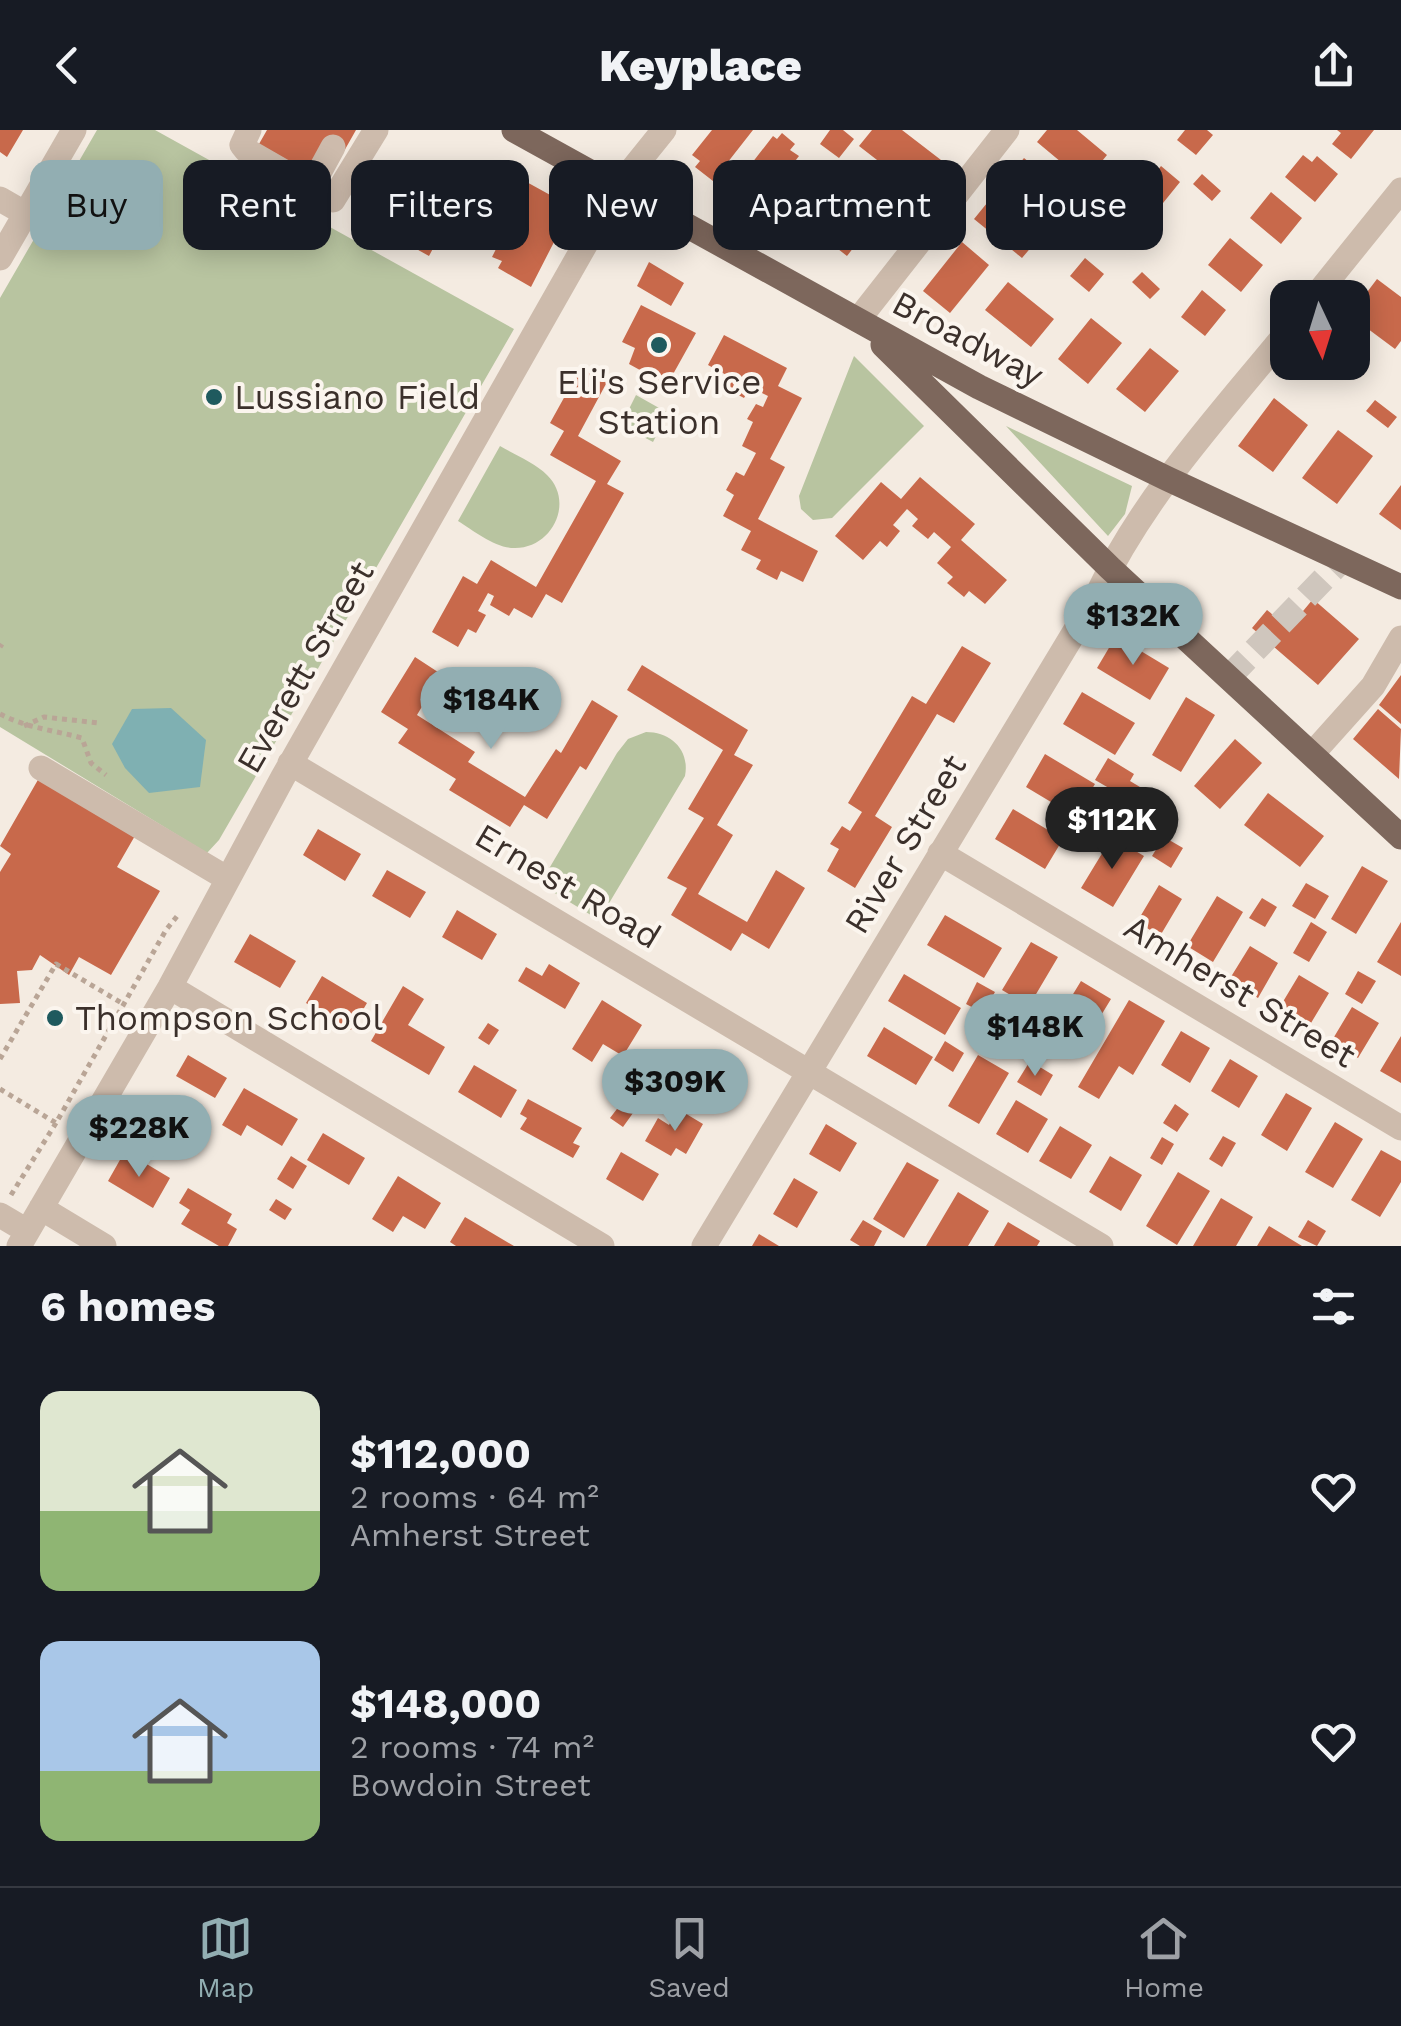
<!DOCTYPE html>
<html lang="en">
<head>
<meta charset="utf-8">
<style>
	body { margin:0; font-family:"Work Sans",sans-serif; background:#20242c; color:#f1f3f6; height:100vh; display:flex; flex-direction:column; font-size:38px; white-space:nowrap }
	* { box-sizing:border-box; margin:0 }
	p { font-size:32px; color:#9ea1a6 }
	.icon { flex:none; width:55px; height:55px; fill:none; stroke:currentColor; stroke-width:2; stroke-linecap:round; stroke-linejoin:round }
	.map { position:relative; height:1116px; overflow:hidden }
	.side { display:flex; flex-direction:column; background:#171b24; flex:1 }
	.side>* { flex:none }
	.top-card { position:absolute; left:30px; top:30px; width:1342px; height:90px; display:flex; gap:20px }
	.needle { width:65px; rotate:176deg }
	.controls { position:absolute; left:1270px; top:150px; display:grid; gap:20px }
	.controls a { display:grid; place-items:center; width:100px; height:100px; border-radius:20px; background:#171b24; box-shadow:0 5px 25px #0003; font-size:50px }
	.price { position:absolute; translate:-50% -85px; padding:0 22px; border-radius:35px; background:#92aeb2; color:#111; font-size:32px; line-height:65px; filter:drop-shadow(0 2px 5px #0008) }
	.price::after { content:''; position:absolute; left:50%; top:60px; width:30px; height:22px; margin-left:-15px; background:inherit; clip-path:polygon(0 0,100% 0,50% 100%) }
	.price.on { background:#222; color:#fff }
	ul { padding:0; list-style:none }
	li { display:flex; align-items:center; gap:30px; height:250px; padding:0 40px }
	li span { display:grid; place-items:center; flex:none; width:280px; height:200px; border-radius:20px; color:#555 }
	li>.icon { margin-inline-start:auto }
	span .icon { width:120px; height:120px; fill:#fffc; stroke-width:1 }
	li b { font-size:42px }
	h2 { display:flex; justify-content:space-between; align-items:center; height:120px; padding:0 40px; font-size:42px }
	.pill { padding:0 35px; border-radius:20px; background:#171b24; box-shadow:0 5px 25px #0003; font-size:35px; line-height:90px }
	.pill.on { background:#92aeb2; color:#111 }
	header { display:flex; justify-content:space-between; align-items:center; height:130px; padding:0 40px; background:#171b24; font-size:45px; font-weight:800 }
	.tab-bar { display:flex; justify-content:space-around; align-items:center; height:140px; border-top:2px solid #363941; background:#171b24; font-size:28px; color:#9ea1a6 }
	.tab-bar a { display:grid; justify-items:center; gap:5px }
	.tab-bar .on { color:#92aeb2 }
	.map>svg:first-child { display:block }
	.green { fill:#b8c4a0 }
	.water { fill:#7fb0b2 }
	.building { fill:#c8694b }
	.lines { fill:none; stroke-linecap:round; stroke-linejoin:round }
	.minor-tunnel { stroke:#cfc6bd; stroke-width:25; stroke-dasharray:25 12; stroke-linecap:butt }
	.path { stroke:#b9a596; stroke-width:5; stroke-dasharray:5 5; stroke-linecap:butt }
	.minor { stroke:#cdbbac; stroke-width:25 }
	.major { stroke:#7d675c; stroke-width:25 }
	.poi-dot { fill:#1f5a5e; stroke:#fbf5ee; stroke-width:4 }
	.labels { text-anchor:middle; dominant-baseline:central; stroke-width:8; stroke-linejoin:round; paint-order:stroke }
	.street-label { font-size:35px; fill:#3b302b; stroke:#fbf5ee }
	.poi-label { font-size:35px; fill:#3b302b; stroke:#fbf5ee; text-anchor:start }
</style>
</head>
<body>
<header><svg class="icon" aria-label="back" viewBox="0 0 24 24"><path d="M15 5l-7 7 7 7"/></svg>Keyplace<svg class="icon" aria-label="share" viewBox="0 0 24 24"><path d="M12 15V3M7 8l5-5 5 5M5 13v7h14v-7"/></svg></header>
<div class="map">
<svg width="1401" height="1116" viewBox="0 0 1401 1116">
	<rect width="100%" height="100%" fill="#f4ebe1"/>
	<path class="green" d="M97,0h58l359,199 -295,511 -12,13 -207,-126v-429z
		M854,226l70,70 -92,92 -19,2 -12,-11 -2,-13z
		M636,265l32,18 -15,29 -32,-17z
		M1006,296l126,60 -7,28 -17,22z
		M500,316c15,9 35,17 47,29 28,27 5,74 -33,73 -19,0 -40,-17 -56,-27z
		M646,602c25,0 44,18 39,44l-86,144 -59,-36 77,-131 11,-14z"/>
	<path class="water" d="M171,578l35,32 -6,47 -51,6 -24,-25 -13,-24 20,-35z"/>
	<path class="building" d="M0,0h23l-16,27 -7,-5z
		M267,0h89l-13,23 -35,19 -49,-28z
		M712,0h41l-40,51 -18,-14 5,-6 -8,-6z
		M830,0h13l11,9 -15,19 -19,-14z
		M872,0h30l39,30 -24,31 -58,-45z
		M1047,0h30l30,25 -22,27 -48,-40z
		M1185,0h22l6,5 -17,20 -19,-15z
		M1337,0h37l-23,29 -19,-15 9,-11z
		M782,3l13,11 -5,6 9,6 -40,52 -18,-14 5,-7 -8,-6 35,-45 4,3z
		M1303,25l9,7 5,-6 21,18 -23,28 -30,-25z
		M1024,28l48,39 -22,27 -48,-39z
		M818,32l25,20 -35,45 -25,-20z
		M492,33l80,44 -41,80 -33,-19 4,-7 -10,-4 4,-8 -39,-20z
		M1161,36l19,16 -21,26 -19,-15z
		M1202,44l19,17 -9,10 -19,-17z
		M376,52l71,40 -18,34 -72,-40z
		M858,56l27,21 -38,49 -27,-21z
		M996,62l49,39 -23,27 -48,-39z
		M1271,62l31,26 -21,26 -31,-26z
		M1124,82l19,16 -16,21 -19,-16z
		M1230,108l33,27 -22,27 -33,-27z
		M962,112l27,23 -39,48 -27,-22z
		M1085,128l19,16 -15,18 -19,-16z
		M649,132l35,21 -13,23 -34,-20z
		M1142,142l18,17 -10,10 -18,-17z
		M1377,149l24,18v44l-6,8 -43,-32v-5z
		M1008,152l46,37 -23,28 -46,-37z
		M1202,160l24,20 -21,26 -24,-19z
		M641,175l55,28 -29,52 -38,-21 6,-16 -13,-6z
		M1091,188l31,25 -34,41 -30,-25z
		M724,205l63,33 -9,18 24,12 -32,61 15,8 -27,52 60,32 -15,31 -22,-11 -4,9 -21,-11 5,-9 -20,-10 10,-19 -28,-15 11,-21 -8,-5 10,-18 8,4 12,-23 -14,-7 11,-24 -6,-3 9,-15 7,3 5,-11 -18,-9 -6,11 -19,-10 5,-11 -22,-12z
		M1352,205l15,11 -23,30 -18,-14h26z
		M1150,218l29,23 -34,41 -29,-23z
		M581,237l26,15 -29,54 43,25 -14,23 17,9 -62,110 -16,-9 -14,24 -18,-10 -5,8 -19,-11 4,-9 -6,-3 -10,18 8,4 -10,18 -8,-4 -10,18 -26,-15 31,-56 14,8 14,-24 45,27 60,-106 -46,-26 14,-24 -14,-8z
		M1274,268l34,27 -35,47 -35,-26z
		M1375,270l22,17 -9,11 -22,-17z
		M1338,300l35,26 -36,48 -35,-26z
		M920,347l55,47 -14,16 46,40 -22,24 -16,-13 -5,6 -17,-14 6,-6 -16,-14 14,-16 -17,-15 -6,7 -16,-13 6,-7 -11,-10 -14,16 7,6 -13,16 -7,-6 -17,19 -28,-24 46,-54 20,17z
		M1401,355v45l-22,-16z
		M1313,469l46,40 -41,46 -66,-57 15,-18 22,18z
		M1116,506l53,32 -19,32 -53,-32z
		M962,516l29,17 -37,60 -17,-9 -62,102 17,11 -37,61 -28,-17 12,-22 -9,-5 12,-18 8,5 12,-19 -14,-9 64,-107 14,8z
		M415,527l26,17 -24,41 58,37 -7,10 57,35 31,-48 5,4 31,-53 26,16 -32,54 -6,-4 -33,53 -23,-14 -14,22 -61,-37 7,-11 -58,-36 10,-14 -27,-17z
		M642,535l106,65 -14,25 19,10 -36,60 16,10 -35,59 49,28 29,-52 29,18 -36,61 -27,-16 -11,18 -60,-36 16,-27 -20,-10 37,-60 -16,-9 35,-59 -96,-60z
		M1401,545v49l-22,-19z
		M1082,562l53,31 -20,32 -52,-31z
		M1186,567l29,18 -34,57 -29,-17z
		M1378,579l23,20 -2,50 -46,-40z
		M1235,609l27,24 -42,46 -26,-23z
		M1045,624l50,30 -3,5 8,5 -12,19 -7,-4 -5,8 -50,-30z
		M1108,628l26,16 -4,7 20,12 -12,21 -21,-12 4,-7 -26,-15z
		M39,648l97,56 -19,33 43,24 -49,84 -32,-18 -10,18 -29,-20 -8,15 -15,1 3,32 -20,1v-132l11,-18 -11,-8z
		M1268,663l56,43 -24,31 -56,-42z
		M1013,679l50,30 -18,30 -50,-30z
		M318,699l43,25 -16,27 -42,-26z
		M1112,707l32,19 -31,51 -32,-19z
		M1164,707l19,11 -12,20 -19,-12z
		M1362,736l26,15 -32,53 -25,-15z
		M387,740l39,22 -16,26 -38,-22z
		M1306,753l23,13 -14,23 -23,-13z
		M1159,755l23,14 -22,37 -23,-14z
		M1217,766l26,16 -30,50 -26,-16z
		M1262,768l15,9 -12,20 -16,-9z
		M457,780l40,24 -15,26 -40,-23z
		M945,785l57,33 -18,30 -57,-33z
		M1311,792l16,10 -18,30 -16,-9z
		M1401,792v54l-24,-14z
		M250,804l46,27 -16,27 -46,-26z
		M1031,812l27,15 -29,49 -27,-16z
		M1250,816l28,17 -20,35 -29,-18z
		M549,834l31,19 -15,26 -47,-28 8,-14 16,9z
		M1358,841l18,10 -14,23 -17,-10z
		M904,844l57,34 -16,27 -57,-34z
		M1299,845l30,18 -21,35 -30,-18z
		M322,846l45,27 -16,27 -45,-27z
		M1081,851l30,18 -17,28 -30,-18z
		M977,852l18,10 -12,21 -17,-9z
		M403,856l21,13 -16,26 37,22 -16,28 -58,-34z
		M602,870l40,25 -19,31 -20,-12 -11,18 -20,-13z
		M1129,870l36,21 -32,54 -14,-9 -20,33 -21,-12z
		M1352,877l27,16 -21,35 -27,-16z
		M488,893l11,7 -10,15 -11,-7z
		M884,897l49,30 -17,28 -49,-29z
		M1181,901l29,17 -20,35 -29,-18z
		M1401,906v47l-21,-12z
		M945,911l19,12 -11,19 -19,-12z
		M685,921l47,28 -15,25 -47,-27z
		M188,925l39,23 -12,20 -39,-22z
		M978,925l31,18 -30,51 -31,-18z
		M1230,929l28,17 -19,32 -28,-17z
		M1030,931l23,14 -12,21 -24,-14z
		M474,935l43,25 -16,28 -43,-26z
		M244,958l54,31 -16,27 -35,-21 -6,11 -19,-11z
		M1286,963l26,15 -25,43 -26,-16z
		M528,969l54,29 -9,15 7,3 -7,12 -53,-29 7,-11 -7,-4z
		M1016,970l32,19 -20,34 -32,-19z
		M1175,974l14,10 -12,18 -14,-9z
		M620,975l13,8 -10,14 -13,-9z
		M678,979l25,15 -17,30 -10,-6 -5,8 -26,-15 13,-23 11,7z
		M1335,992l28,17 -30,49 -28,-16z
		M826,994l31,19 -17,29 -31,-18z
		M1060,996l32,19 -21,34 -32,-18z
		M323,1003l42,25 -16,27 -42,-25z
		M1223,1006l13,7 -14,24 -13,-8z
		M1162,1007l12,7 -12,21 -12,-7z
		M1381,1020l20,11v21l-21,35 -29,-17z
		M125,1021l45,27 -17,30 -45,-27z
		M621,1022l38,22 -16,27 -37,-22z
		M291,1026l16,10 -14,23 -16,-10z
		M1110,1026l32,19 -21,36 -32,-19z
		M907,1032l32,18 -35,58 -31,-19z
		M1178,1042l32,19 -33,54 -31,-19z
		M398,1046l43,27 -16,26 -22,-13 -10,16 -21,-13z
		M794,1048l24,14 -21,36 -24,-14z
		M188,1058l44,26 -5,9 10,6 -9,17h-9l-38,-22 9,-14 -11,-7z
		M958,1062l31,19 -21,35h-42z
		M1221,1068l32,19 -17,29h-43z
		M276,1069l16,10 -7,11 -16,-10z
		M465,1087l49,29h-58l-6,-4z
		M863,1090l19,11 -8,15h-14l-10,-6z
		M1308,1090l18,11 -9,15 -19,-9z
		M1008,1092l32,19 -3,5h-43z
		M1269,1096l33,20h-45z
		M759,1104l20,12h-27z"/>
	<g class="lines">
		<path class="minor-tunnel" d="M1229,547l113,-117"/>
		<path class="path" d="M0,517l2,-3
			M0,584c27,14 53,16 82,24l9,25 15,12
			M24,596l20,-9 55,6
			M0,929l56,-95 69,41
			M0,959l56,34 110,-193 12,-15
			M11,1065l45,-72"/>
		<path class="minor" d="M249,0l-7,15 4,5 87,50 43,-70
			M306,55l8,-3 19,-35
			M0,69l26,15
			M0,128l74,-128
			M1314,168l87,-108
			M858,190l149,-190
			M1313,623l60,-67 28,-48
			M290,633l811,483
			M41,638l187,111
			M940,723l461,275
			M170,857l432,259
			M41,1078l63,38
			M0,1085l27,16
			M19,1116l151,-259 113,-210 335,-590 46,-57
			M704,1116l394,-653c46,-97 122,-179 190,-262"/>
		<path class="major" d="M514,0l465,257 189,92 233,108
			M883,215l227,223 291,269"/>
	</g>
	<g class="poi-dot">
		<circle cx="659" cy="215" r="10"/>
		<circle cx="214" cy="267" r="10"/>
		<circle cx="55" cy="888" r="10"/>
	</g>
	<g class="labels">
		<g class="street-label">
			<text transform="translate(968 209) rotate(28)">Broadway</text>
			<text transform="translate(305 537) rotate(-60)">Everett Street</text>
			<text transform="translate(905 714) rotate(-59)">River Street</text>
			<text transform="translate(568 756) rotate(31)">Ernest Road</text>
			<text transform="translate(1240 861) rotate(31)">Amherst Street</text>
		</g>
		<g class="poi-label">
			<text x="659" y="252" text-anchor="middle">Eli's Service<tspan x="659" dy="40">Station</tspan></text>
			<text x="234" y="267">Lussiano Field</text>
			<text x="75" y="888">Thompson School</text>
		</g>
	</g>
</svg>
<div class="controls">
<a><svg class="needle" viewBox="-14 -14 28 28"><path d="M0-13l5 13h-10z" fill="#e53935"/><path d="M0 13l5-13h-10z" fill="#9ea1a6"/></svg></a>
</div>
<b class="price" style="left:1133px;top:538px">$132K</b>
<b class="price" style="left:491px;top:622px">$184K</b>
<b class="price on" style="left:1112px;top:742px">$112K</b>
<b class="price" style="left:1035px;top:949px">$148K</b>
<b class="price" style="left:675px;top:1004px">$309K</b>
<b class="price" style="left:139px;top:1050px">$228K</b>
<div class="top-card">
<a class="pill on">Buy</a>
<a class="pill">Rent</a>
<a class="pill">Filters</a>
<a class="pill">New</a>
<a class="pill">Apartment</a>
<a class="pill">House</a>
</div>
</div>
<section class="side">
<h2>6 homes<svg class="icon" aria-label="filters" viewBox="0 0 24 24"><path d="M4 7h16M4 17h16"/><circle cx="9" cy="7" r="2"/><circle cx="15" cy="17" r="2"/></svg></h2>
<ul>
<li><span style="background:linear-gradient(#dfe7d0 60%,#8fb573 0)"><svg class="icon" aria-label="home" viewBox="0 0 24 24"><path d="M3 11l9-7 9 7M6 9v11h12V9"/></svg></span><div><b>$112,000</b><p>2 rooms · 64 m²</p><p>Amherst Street</p></div><svg class="icon" aria-label="heart" viewBox="0 0 24 24"><path d="M12 20l-8-8c-3-5 5-10 8-4 3-6 11-1 8 4z"/></svg></li>
<li><span style="background:linear-gradient(#a9c7e8 65%,#8fb573 0)"><svg class="icon" aria-label="home" viewBox="0 0 24 24"><path d="M3 11l9-7 9 7M6 9v11h12V9"/></svg></span><div><b>$148,000</b><p>2 rooms · 74 m²</p><p>Bowdoin Street</p></div><svg class="icon" aria-label="heart" viewBox="0 0 24 24"><path d="M12 20l-8-8c-3-5 5-10 8-4 3-6 11-1 8 4z"/></svg></li>
</ul>
</section>
<nav class="tab-bar">
<a class="on"><svg class="icon" aria-label="map" viewBox="0 0 24 24"><path d="M3 6l6-2 6 2 6-2v14l-6 2-6-2-6 2zM9 4v14M15 6v14"/></svg>Map</a>
<a><svg class="icon" aria-label="saved" viewBox="0 0 24 24"><path d="M7 4h10v16l-5-4-5 4z"/></svg>Saved</a>
<a><svg class="icon" aria-label="home" viewBox="0 0 24 24"><path d="M3 11l9-7 9 7M6 9v11h12V9"/></svg>Home</a>
</nav>
</body>
</html>
